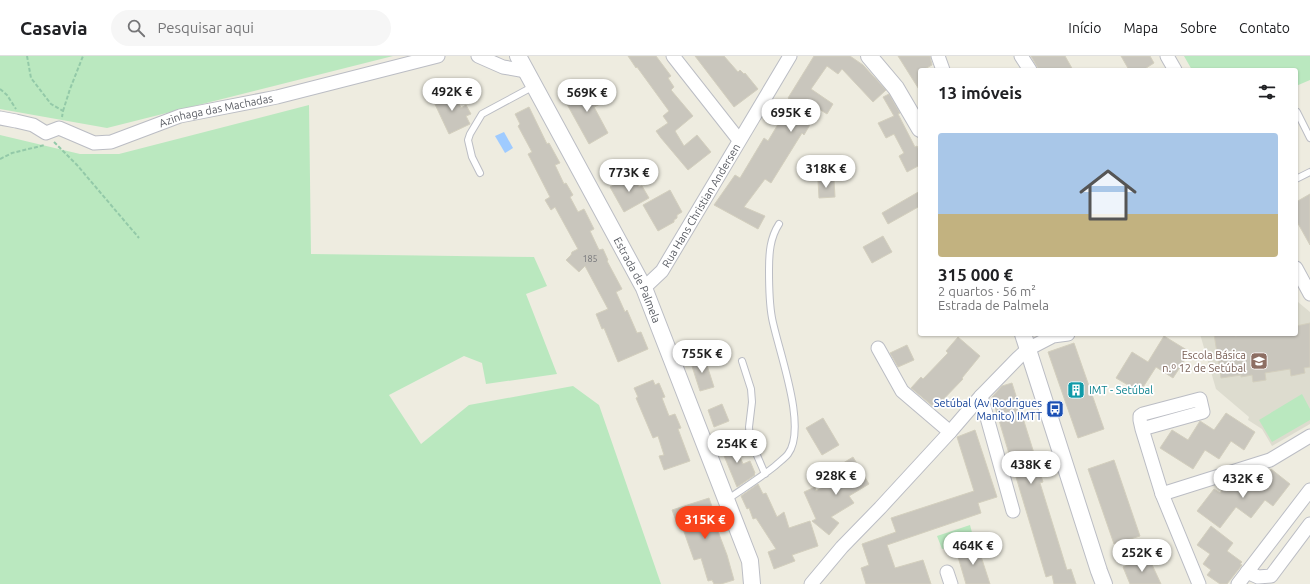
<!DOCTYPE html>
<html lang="pt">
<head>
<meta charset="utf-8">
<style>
	body { margin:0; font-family:Ubuntu,sans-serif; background:#f6f6f6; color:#202124; height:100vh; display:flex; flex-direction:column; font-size:15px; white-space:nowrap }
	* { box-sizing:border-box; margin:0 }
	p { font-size:13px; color:#757577 }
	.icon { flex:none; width:22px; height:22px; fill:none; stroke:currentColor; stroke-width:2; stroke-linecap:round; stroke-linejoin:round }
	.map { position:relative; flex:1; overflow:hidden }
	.drawer { position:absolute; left:918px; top:12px; width:380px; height:268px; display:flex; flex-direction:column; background:#fff; border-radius:4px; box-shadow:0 1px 3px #0004 }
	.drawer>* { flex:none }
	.price { position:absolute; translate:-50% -34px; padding:0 9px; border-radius:14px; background:#fff; color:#222; font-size:13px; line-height:26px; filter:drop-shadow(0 1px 2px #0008) }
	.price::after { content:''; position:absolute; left:50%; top:24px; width:12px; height:9px; margin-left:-6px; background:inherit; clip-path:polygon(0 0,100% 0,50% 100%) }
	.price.active { background:#f9431b; color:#fff }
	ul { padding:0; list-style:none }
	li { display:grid; align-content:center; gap:8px; height:212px; padding:0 20px }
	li+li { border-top:1px solid #e0e0e0 }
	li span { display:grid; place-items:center; height:124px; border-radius:4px; color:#555 }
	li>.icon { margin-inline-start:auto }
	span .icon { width:72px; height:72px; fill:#fffc; stroke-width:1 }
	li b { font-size:17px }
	h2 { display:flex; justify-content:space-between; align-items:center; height:48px; padding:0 20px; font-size:17px }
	header { display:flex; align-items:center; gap:24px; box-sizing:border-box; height:56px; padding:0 20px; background:#fff; border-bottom:1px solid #e0e0e0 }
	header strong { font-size:19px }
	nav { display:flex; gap:22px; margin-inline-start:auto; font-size:14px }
	.search { width:280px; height:36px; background:#f6f6f6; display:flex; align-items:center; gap:10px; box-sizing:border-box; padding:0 14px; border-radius:22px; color:#757577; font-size:15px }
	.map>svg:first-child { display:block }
	.education { fill:#dddccf }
	.green { fill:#bae8bf }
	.water { fill:#9fcbff }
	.building { fill:#c9c6bd; stroke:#d3cfbe }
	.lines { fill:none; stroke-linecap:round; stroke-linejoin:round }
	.service-casing { stroke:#bbbdc4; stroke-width:8 }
	.minor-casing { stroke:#bbbdc4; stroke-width:15 }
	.tertiary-casing { stroke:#bbbdc4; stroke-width:18 }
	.path { stroke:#93c9a8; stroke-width:2; stroke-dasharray:4 2; stroke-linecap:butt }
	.service { stroke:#fff; stroke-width:6 }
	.minor { stroke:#fff; stroke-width:13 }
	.tertiary { stroke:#fff; stroke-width:16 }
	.labels { text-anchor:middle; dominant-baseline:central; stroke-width:3.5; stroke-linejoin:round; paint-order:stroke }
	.number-label { font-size:9px; fill:#75767a }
	.street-label { font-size:11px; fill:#595c63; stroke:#fff }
	.education-label { font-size:11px; fill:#785e54; stroke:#fff; text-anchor:end }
	.culture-label { font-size:11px; fill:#0d838f; stroke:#fff; text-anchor:start }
	.transit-label { font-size:11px; fill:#164399; stroke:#fff; text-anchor:end }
</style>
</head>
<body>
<header>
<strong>Casavia</strong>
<div class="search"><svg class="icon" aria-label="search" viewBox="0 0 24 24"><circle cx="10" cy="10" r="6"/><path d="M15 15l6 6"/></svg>Pesquisar aqui</div>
<nav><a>Início</a><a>Mapa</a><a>Sobre</a><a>Contato</a></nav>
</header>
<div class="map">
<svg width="1310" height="528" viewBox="0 0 1310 528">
	<rect width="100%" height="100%" fill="#eeece0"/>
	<path class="education" d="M1296,246h2l12,10v112l-38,22 -10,-17 -14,-9 1,-3 -33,-28 -16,-55h96z"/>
	<path class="green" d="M0,0h393l-286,72 -107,-19z
		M1184,0h126v24l-14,6v-16h-104z
		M309,49l2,149 223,3 13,29 -21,8 31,80 -71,10 -4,-21 -18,-7 -75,39 32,49 48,-39 104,-19 26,19 62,179h-661v-449l80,19h39z
		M1302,338l8,15v11l-38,22 -13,-22z
		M970,469l4,15 -9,3 1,4 -15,5 -2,-5 -7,2 -5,-13z"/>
	<path class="water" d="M504,76l9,16 -8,5 -10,-17z"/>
	<path class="building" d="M628,0h28l15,20 -3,2 6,9 -3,3 22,26 -18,15 9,15 13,-11 14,17 -23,18 -27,-32 -5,-7 12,-8 -5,-7 6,-5 -32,-44 -1,1z
		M695,0h29l14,16 2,-2 4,4 1,-1 13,16 -24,18z
		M814,0h36l13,9 23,25 -13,12 -31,-33 -4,5 -11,-8 -16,23 22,15 -6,10 -8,-5 -15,26 -2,-2 -31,50 -6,-4 -21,28 21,9 -7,13 -44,-24 21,-30 5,3 24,-40 4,3 12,-20 4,2 12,-21 -8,-4z
		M898,0h32l2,9 -9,5h-3v21z
		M1031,0h34l8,14h-34z
		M1121,0h29l4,7 -11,7h-14z
		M585,30l3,6 7,-3 7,14 -8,4 14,26 -19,11 -26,-47z
		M453,35l8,17 5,-3 5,9 -5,2 4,8 -21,10 -16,-34z
		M889,38l11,19 -2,1 17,33 2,-1 3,6v13l-13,7 -8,-16 5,-3 -10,-19 -8,4 -8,-15 16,-7 -11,-19z
		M529,51l18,37 2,-1 11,20 -5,2 9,19 2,-1 7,12 -3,2 8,15 6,-3 10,20 -4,2 9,19 4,-1 5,11 -1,1 15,28 -6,3 9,20 2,-2 10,23 4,-1 7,17 -30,13 -14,-34 -2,1 -6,-15 12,-5 -23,-43 -6,6 -13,-12 5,-5 1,-3 6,-3 -23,-42 -4,3 -6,-10 5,-3 -22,-43 4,-2 -14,-26 2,-2 -5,-10z
		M632,119l7,12 3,-1 7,12 -25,14 -14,-25z
		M834,124l1,17 -16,1 -1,-17z
		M670,134l12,22 -5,3v3l-3,2v2l-16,9 -15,-26z
		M920,135v15l-32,18 -6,-11z
		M1310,138v51l-14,-25v-18z
		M883,180l9,16 -20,11 -9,-16z
		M1310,267v44l-6,1 1,5 -14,3 -1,-7 -25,4 1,7 -13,2 -1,-7 -11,2v-2l-20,3 -7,-44h21v2l12,-2h49v-8z
		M1164,280l26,16 -17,26 -17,-11 -16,25 -24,-14 16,-26 16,10z
		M958,281l22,19 -18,22 1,1 -28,29 -24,-20 10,-11 2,2 25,-26 -2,-2z
		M1074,287l30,86 -26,9 -30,-86z
		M907,289l7,15 -16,7 -8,-14z
		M704,300l10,31 -14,4 -10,-31z
		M653,324l2,5 4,-2 6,14 -3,1 7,18 6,-2 6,14 -3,1 12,32 -26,9 -5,-14 5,-1 -6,-19 -5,2 -17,-40 2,-1 -4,-9z
		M1012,327l31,99 -3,1 27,87 4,-1 5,15h-22l-2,-9 -6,2 -54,-180 10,-11z
		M722,348l7,17 -15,6 -6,-17z
		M1226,357l29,19 -11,18 -13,-9 -12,18 -14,-9 -12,19 -33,-21 12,-18 16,10 12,-19 14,9z
		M823,362l16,27 -17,10 -16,-27z
		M975,374l22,67 -19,6 3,10 -94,32 8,23 28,-8 8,24h-65l-5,-16 8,-3 -7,-21 34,-12 -5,-14 83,-27 -17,-54z
		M733,384l10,24 7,-3 5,12 -1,1 1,1 -18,12 -17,-41z
		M853,401l16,27 -20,12 5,7 -23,14 8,6 -10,12 -17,-14 4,-2 -12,-27 11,-5 1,4 29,-17 -5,-9z
		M1114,404l26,76 -26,8 -26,-75z
		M1271,413l19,15 -17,22 -8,-6 -14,18 -15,-11 -16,21 -23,-17 17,-22 6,4 6,-9 7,6 5,-7 3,3 4,-5 11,8z
		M758,428l5,10 3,-1 11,24 7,-5 5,16 21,-7 8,25 -26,9 3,6 -21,8 -6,-17 8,-3 -20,-31 -3,1 -4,-11 -2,1 -6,-13z
		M709,442l5,14 -3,1 16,42 7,25 -13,4h-7l-2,-4 -4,1 -7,-23 -7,2 -11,-31 -1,1 -2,-5 -2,1 -6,-16z
		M1211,470l22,17 -6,8 15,11 -2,2 2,1 -15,19h-7l-13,-9 4,-5 -8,-6 7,-10 -13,-9z
		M977,488l13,40h-24l-10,-34z
		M1148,500l13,28h-31l-7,-17z"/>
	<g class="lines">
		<defs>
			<path id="service" d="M1297,56l13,26
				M480,117l-8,-16 -4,-17 2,-6 12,-20 52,-28
				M1296,123l14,-7
				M742,305l9,28 1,13 -3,25 1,12 15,35
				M728,443c16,-11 32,-21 47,-33 4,-4 10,-8 13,-12 20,-27 -10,-104 -16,-136 -3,-16 -3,-32 -3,-48 0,-17 1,-32 10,-46"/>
			<g id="minor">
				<path d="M478,0l25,11 23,4"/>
				<path d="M673,0l66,84"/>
				<path d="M938,0l5,14"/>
				<path d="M1021,0l9,14"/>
				<path d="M1167,0l8,14"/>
				<path id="s1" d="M0,62l16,3 17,4 13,8 13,-5 35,15 17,-1 69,-26 97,-19 161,-41"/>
				<path d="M1296,212l14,26"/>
				<path id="s2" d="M644,232l18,-17 128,-215"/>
				<path d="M878,292l24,43 48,41"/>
				<path d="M981,340l32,115"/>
				<path d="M1142,373l61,-17 -3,-13 -57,15 -3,2v4l2,9 20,65 37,90"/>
				<path d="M1162,438l108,-34 40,-24"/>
				<path d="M947,516l4,12"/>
				<path d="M1247,516l11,5 13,-1 39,-52"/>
				<path d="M811,528l31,-37 38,-39 70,-76 31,-36 37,-38 10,-9 25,-13 15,-2"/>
				<path d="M1238,528l72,-94"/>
			</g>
			<g id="tertiary">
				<path id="s3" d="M518,0l126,232 106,273 2,23"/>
				<path d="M869,0l27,32 24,41"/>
				<path d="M1023,278l76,237 5,13"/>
			</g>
		</defs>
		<use href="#service" class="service-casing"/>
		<use href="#minor" class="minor-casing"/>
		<use href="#tertiary" class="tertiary-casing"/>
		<path class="path" d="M27,0l4,22 20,26 12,7 -1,6
			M0,33l7,6 9,14
			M63,55l7,-22 13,-33
			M54,86l23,23 62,73
			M0,103l12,-6 33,-8"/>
		<use href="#service" class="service"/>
		<use href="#minor" class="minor"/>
		<use href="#tertiary" class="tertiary"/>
	</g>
	<defs>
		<symbol id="school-square" viewBox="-11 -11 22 22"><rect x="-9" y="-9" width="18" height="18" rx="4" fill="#8d6e63" stroke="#fff"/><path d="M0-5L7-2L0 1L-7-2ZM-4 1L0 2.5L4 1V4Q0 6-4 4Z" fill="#fff"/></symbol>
		<symbol id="building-square" viewBox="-11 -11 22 22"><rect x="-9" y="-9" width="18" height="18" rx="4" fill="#0f9aa8" stroke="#fff"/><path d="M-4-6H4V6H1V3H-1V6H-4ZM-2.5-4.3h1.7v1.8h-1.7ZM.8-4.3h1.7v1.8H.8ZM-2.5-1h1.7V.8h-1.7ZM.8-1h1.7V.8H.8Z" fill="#fff"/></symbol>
		<symbol id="bus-square" viewBox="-11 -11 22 22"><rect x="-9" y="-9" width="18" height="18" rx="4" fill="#1a4fb4" stroke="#fff"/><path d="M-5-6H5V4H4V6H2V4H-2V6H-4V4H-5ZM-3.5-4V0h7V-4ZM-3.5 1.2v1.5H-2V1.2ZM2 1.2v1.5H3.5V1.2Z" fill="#fff"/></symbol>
	</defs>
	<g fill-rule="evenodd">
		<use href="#school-square" x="1249" y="295" width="20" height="20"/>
		<use href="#building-square" x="1066" y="324" width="20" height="20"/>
		<use href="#bus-square" x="1045" y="343" width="20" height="20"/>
	</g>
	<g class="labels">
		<g class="number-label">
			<text x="590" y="203">185</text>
		</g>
		<g class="street-label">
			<text stroke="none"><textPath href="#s1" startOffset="228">Azinhaga das Machadas</textPath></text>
			<text stroke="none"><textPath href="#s2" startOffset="101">Rua Hans Christian Andersen</textPath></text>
			<text stroke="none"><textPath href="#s3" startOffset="254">Estrada de Palmela</textPath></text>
		</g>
		<g class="education-label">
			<text x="1246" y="299">Escola Básica<tspan x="1246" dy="13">n.º 12 de Setúbal</tspan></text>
		</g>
		<g class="culture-label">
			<text x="1089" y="334">IMT - Setúbal</text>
		</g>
		<g class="transit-label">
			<text x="1042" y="347">Setúbal (Av Rodrigues<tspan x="1042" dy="13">Manito) IMTT</tspan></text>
		</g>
	</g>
</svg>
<b class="price" style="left:452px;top:56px">492K €</b>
<b class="price" style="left:587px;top:57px">569K €</b>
<b class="price" style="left:791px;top:77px">695K €</b>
<b class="price" style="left:826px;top:133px">318K €</b>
<b class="price" style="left:629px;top:137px">773K €</b>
<b class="price" style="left:702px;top:318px">755K €</b>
<b class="price" style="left:737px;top:408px">254K €</b>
<b class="price" style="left:1031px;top:429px">438K €</b>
<b class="price" style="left:836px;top:440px">928K €</b>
<b class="price" style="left:1243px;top:443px">432K €</b>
<b class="price active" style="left:705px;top:484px">315K €</b>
<b class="price" style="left:973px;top:510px">464K €</b>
<b class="price" style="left:1142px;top:517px">252K €</b>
<section class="drawer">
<h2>13 imóveis<svg class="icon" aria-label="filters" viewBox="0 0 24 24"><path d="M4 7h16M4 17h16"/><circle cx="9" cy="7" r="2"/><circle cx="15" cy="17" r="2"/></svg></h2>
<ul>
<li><span style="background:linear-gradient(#a9c7e8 65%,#c2b280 0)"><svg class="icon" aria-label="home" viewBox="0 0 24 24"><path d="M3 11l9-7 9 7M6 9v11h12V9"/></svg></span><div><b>315 000 €</b><p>2 quartos · 56 m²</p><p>Estrada de Palmela</p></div></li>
</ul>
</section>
</div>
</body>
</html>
